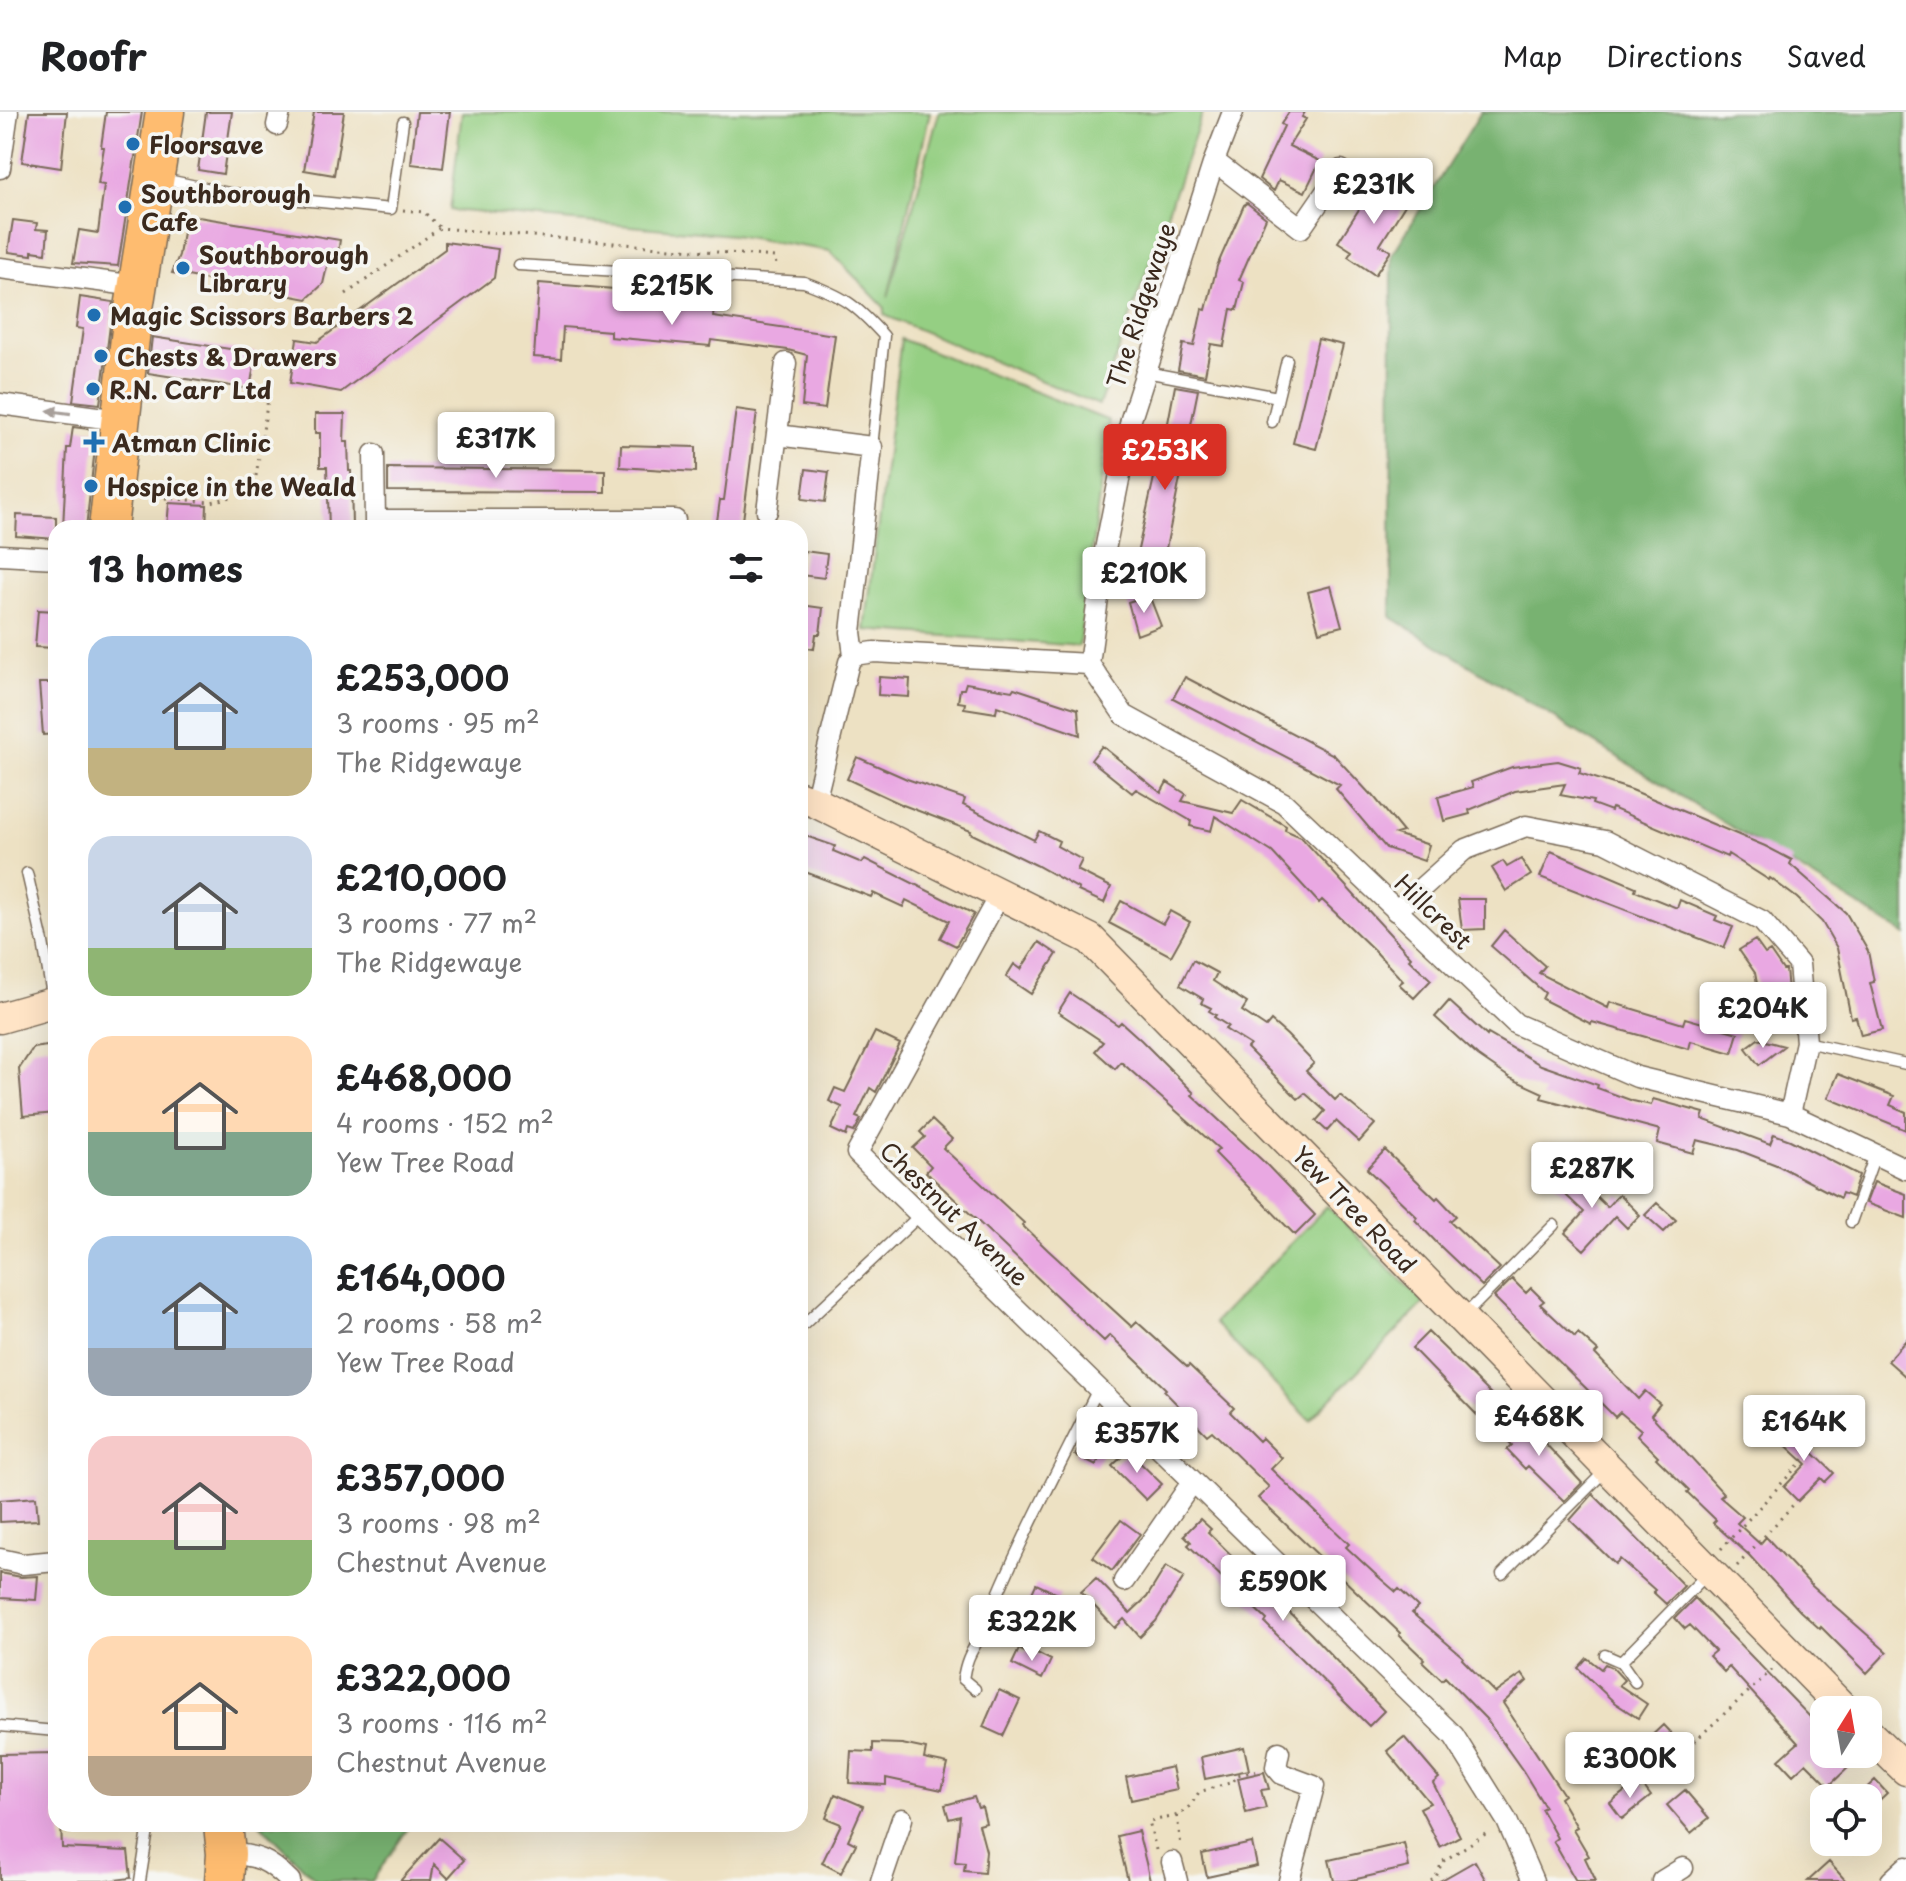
<!DOCTYPE html>
<html lang="en">
<head>
<meta charset="utf-8">
<style>
	body { margin:0; font-family:"Playpen Sans",sans-serif; background:#f2f2f2; color:#202124; height:100vh; display:flex; flex-direction:column; font-size:30px; white-space:nowrap }
	* { box-sizing:border-box; margin:0 }
	p { font-size:26px; color:#757577 }
	.icon { flex:none; width:44px; height:44px; fill:none; stroke:currentColor; stroke-width:2; stroke-linecap:round; stroke-linejoin:round }
	.map { position:relative; flex:1; overflow:hidden }
	.drawer { position:absolute; left:48px; top:408px; width:760px; height:1312px; display:flex; flex-direction:column; background:#fff; border-radius:24px; box-shadow:0 8px 32px #0002 }
	.drawer>* { flex:none }
	.needle { width:52px; rotate:11deg }
	.buttons { position:absolute; left:1810px; top:1584px; display:grid; gap:16px }
	.buttons a { display:grid; place-items:center; width:72px; height:72px; border-radius:16px; background:#fff; box-shadow:0 8px 32px #0002; font-size:40px }
	.price { position:absolute; translate:-50% -68px; padding:0 18px; border-radius:8px; background:#fff; color:#222; font-size:26px; line-height:52px; filter:drop-shadow(0 2px 4px #0008) }
	.price::after { content:''; position:absolute; left:50%; top:48px; width:24px; height:18px; margin-left:-12px; background:inherit; clip-path:polygon(0 0,100% 0,50% 100%) }
	.price.on { background:#d93025; color:#fff }
	ul { padding:0; list-style:none }
	li { display:flex; align-items:center; gap:24px; height:200px; padding:0 40px }
	li span { display:grid; place-items:center; flex:none; width:224px; height:160px; border-radius:24px; color:#555 }
	li>.icon { margin-inline-start:auto }
	span .icon { width:96px; height:96px; fill:#fffc; stroke-width:1 }
	li b { font-size:34px }
	h2 { display:flex; justify-content:space-between; align-items:center; height:96px; padding:0 40px; font-size:34px }
	header { display:flex; align-items:center; gap:48px; box-sizing:border-box; height:112px; padding:0 40px; background:#fff; border-bottom:2px solid #e0e0e0 }
	header strong { font-size:38px }
	nav { display:flex; gap:44px; margin-inline-start:auto; font-size:28px }
	.map>svg:first-child { display:block }
	.green { fill:#95cf83; stroke:#687c50; stroke-width:2 }
	.forest { fill:#78b271; stroke:#5a6e48; stroke-width:2 }
	.building { fill:#e9a8e2 }
	.lines { fill:none; stroke-linecap:round; stroke-linejoin:round }
	.lane-casing { stroke:#796a58; stroke-width:13 }
	.street-casing { stroke:#796a58; stroke-width:23 }
	.secondary-casing { stroke:#796a58; stroke-width:33 }
	.highway-casing { stroke:#796a58; stroke-width:41 }
	.path { stroke:#796a58; stroke-width:3; stroke-dasharray:2 6; stroke-linecap:butt }
	.lane { stroke:#fff; stroke-width:10 }
	.street { stroke:#fff; stroke-width:20 }
	.secondary { stroke:#ffe4c6; stroke-width:30 }
	.highway { stroke:#febc70; stroke-width:38 }
	.oneway { fill:#a79f9a }
	.poi-dot { fill:#1f6fb2; stroke:#f6f6f2; stroke-width:3 }
	.labels { text-anchor:middle; dominant-baseline:central; stroke-width:7; stroke-linejoin:round; paint-order:stroke }
	.poi-label { font-size:24px; font-weight:bold; fill:#3b2a1e; stroke:#f6f6f2; text-anchor:start }
	.street-label { font-size:24px; fill:#3b2a1e; stroke:#f6f6f2 }
</style>
</head>
<body>
<header>
<strong>Roofr</strong>
<nav><a>Map</a><a>Directions</a><a>Saved</a></nav>
</header>
<div class="map">
<svg width="1906" height="1769" viewBox="0 0 1906 1769">
	<rect width="100%" height="100%" fill="#f6f6f2"/>
	<filter id="ink" filterUnits="userSpaceOnUse"><feTurbulence type="fractalNoise" baseFrequency=".0125" numOctaves="2"/><feDisplacementMap in="SourceGraphic" scale="16" xChannelSelector="R" yChannelSelector="G"/><feConvolveMatrix kernelMatrix="1 2 1 2 8 2 1 2 1" color-interpolation-filters="sRGB"/></filter>
	<filter id="wash" filterUnits="userSpaceOnUse"><feTurbulence type="fractalNoise" baseFrequency=".006" numOctaves="4" result="noise"/><feDisplacementMap in="SourceGraphic" scale="32" xChannelSelector="R" yChannelSelector="G"/><feGaussianBlur stdDeviation="1.8" result="paint"/><feColorMatrix in="noise" values="0 0 0 0 0 0 0 0 0 0 0 0 0 0 0 0 0 1.4 0 .05"/><feComposite in="paint" operator="in"/></filter>
	<g filter="url(#wash)">
		<rect width="100%" height="100%" fill="#ede1c3"/>
		<path class="green" d="M462,0h468l-42,185 51,-185h264l-104,293 -215,-90 1,-7 -55,-57 -97,-16 -283,-25z
			M901,227l208,82 -30,225 -214,-16z
			M1327,1094l97,97 -114,117 -96,-97z"/>
		<path class="forest" d="M1481,0h425v823l-515,-318 1,-362z
			M260,1712h151l-39,57h-55z"/>
		<g id="blocks">
			<path class="building" d="M29,0h38l-6,56 -39,-6z
				M106,0h36l-24,154 -45,-3 6,-33 19,3 6,-48 -6,-1 6,-37h-3z
				M206,0h26l-9,62 -25,-4z
				M314,0h30l-10,63 -30,-5z
				M417,0h33l-7,56 -32,-4z
				M1289,0h16l-3,5 4,2 -17,27 31,15 -15,31 -26,-12 -5,11 -15,-12 25,-53 -3,-2z
				M1379,66l31,19 -30,48 11,6 -16,24 -27,-18 4,-6 -14,-9z
				M1247,91l19,15 -27,62 5,2 -7,28 -6,-1 -7,37 -13,-2 -6,31 -27,-5 5,-26 11,2 8,-37 4,1 11,-44 27,-61z
				M186,103l154,25 -3,19 -8,-1 -6,26 -16,15 -135,-26 7,-18z
				M13,108l24,3 -1,6 12,1 -2,23 -14,-2v4l-24,-3z
				M445,130l53,7 -4,29 -153,114 -51,-9 7,-44 20,3 128,-93z
				M539,171l176,14 -2,20 122,18 -10,74 -23,-3 5,-51 -19,-5 -77,-10 -1,6 -100,-9v-6l-47,-4 -2,32 -27,-2z
				M80,185l33,5 -13,102 -27,-3 10,-72 -7,-1z
				M152,225l104,16 -6,36 -102,-16z
				M1318,227l25,6 -27,104 -23,-6z
				M1175,274l23,4 -33,163 9,2 -4,20 -9,-2 -3,13 -27,-5 26,-117 3,1z
				M736,297l21,3 -15,116h-26l4,-28h4z
				M315,302h30l-1,28h4l1,29h2l1,57h-23l-2,-61h-7v-34h-5z
				M73,315l24,3 -11,98h-23l4,-80h3z
				M621,333l75,2v25l-76,-5z
				M388,356l217,2v22l-217,-1z
				M806,357l23,3 -4,30 -23,-3z
				M169,391l38,2 -1,23h-39z
				M17,403l39,2v22l-40,-3z
				M804,439l23,3 -3,24 -24,-3z
				M1331,474l11,40 -23,6 -11,-40z
				M1149,483l12,31 -24,9 -9,-33z
				M801,493l22,3 -3,26h-4l-2,15 -14,-2z
				M38,498l18,1v37l-21,-1z
				M879,565l31,2 -1,18 -31,-2z
				M1185,565l149,78 36,39 1,-1 32,39 -7,2 33,11 -5,16 -38,-13 -50,-59 4,-4 -167,-87z
				M39,571h17v51l-13,1z
				M966,571l46,8 2,-3 64,21 2,26 -83,-29 -1,7 -32,-5 1,-5 -7,-1 2,-13h4z
				M1102,634l59,47 6,-11 19,12 -4,7 51,12 9,-13 44,26 -1,4 16,7 110,120 -2,2 22,21 -17,18 -15,-14 4,-3 -29,-31 -52,-50 -3,3 -47,-51 -57,-36 -4,15 -21,-5 1,-5 -55,-32 -4,4 -41,-33z
				M857,645l50,22 58,20 -2,6 71,35 5,-9 20,10 -2,5 25,14 -5,10 34,17 -7,16 -26,-12 1,-2 -43,-24 -66,-32 1,-2 -68,-26 -56,-26z
				M1558,649l23,7 -2,5 53,17 133,56 27,14 -2,4 56,49 22,38 6,31 -4,1 12,47 -21,5 -5,-18 -5,1 -14,-70 -15,-26 -25,-24 -27,-20 -1,2 -41,-26 -1,3 -115,-49 -1,3 -19,-7 1,-3 -33,-6 5,-11 -50,7 -46,19 1,4 -26,7 -6,-24 35,-10 -2,-5 41,-15z
				M800,722l35,12 -2,5 29,12 3,-4 109,55 -18,32 -16,-8 9,-17 -43,-21 -3,7 -30,-14 -2,4 -71,-27z
				M1551,739l85,36 -1,4 42,17 3,-8 37,16 -2,4 18,7 -9,21 -184,-71z
				M1521,747l10,16 -25,16 -14,-23 11,-7 4,6z
				M1458,787h27v30l-23,1z
				M1121,789l42,23 7,-13 20,11 -19,34 -62,-33z
				M1504,818l41,36 -6,7 69,35 2,-6 73,22 2,-6 53,15 -6,20 -41,-12 -2,8 -97,-27 -1,2 -49,-25 3,-6 -54,-47z
				M1755,828l10,14 5,-3 13,19h3l4,41 -28,-1 -7,-37 -16,-23z
				M1039,830l18,12 -26,40 -25,-17 8,-13 7,5z
				M1193,848l24,13 -4,8 34,22 -5,8 24,16 5,-6 16,14 27,28 -8,8 29,29 5,-5 35,29 -16,18 -23,-21 -9,10 -11,-10 9,-10 -20,-18 -7,6 -51,-51 3,-3 -25,-16 3,-3 -14,-9 2,-2 -7,-4 2,-3 -10,-5 2,-4 -23,-14z
				M1070,881l48,32 3,-3 20,18 53,53 -2,2 72,67 51,53 -20,20 -80,-82 4,-4 -98,-87 -6,7 -20,-18 8,-9 -45,-30z
				M1449,889l38,35 1,-2 53,31 57,20 -1,3 36,13 18,4 2,-6 51,14 -2,6 68,25 4,-10 16,6 69,35 -7,22 -10,-4 -2,5 -61,-32 -41,-16 -41,-10 -4,13 -36,-10 3,-13 -119,-32 2,-5 -33,-15 -32,-22 -43,-39z
				M875,920l25,12 -24,48 -6,-4 -14,29 5,2 -7,13 -6,-2 -2,6 -15,-7 11,-22 -13,-6 6,-13 10,4z
				M1758,927l26,7 -25,19 -13,-17z
				M47,934l9,5v62l-33,3 -4,-47 14,-21z
				M1838,962l56,22 -4,9 16,7v18l-78,-32z
				M932,1008l20,19 -9,9 81,75 -2,2 26,25 84,77 5,-5 50,45 2,-2 45,43 -4,4 29,29 3,-3 20,20 -11,11 78,75 -3,3 28,26 22,19 3,-3 19,18 -6,6 51,44 -1,2 33,34 27,-19 5,7 -24,22 61,92 -4,3 17,29 -4,2 16,27 -4,2 11,23h-20l-23,-40 4,-3 -16,-29 4,-2 -22,-36 -37,-52 -41,-42 -3,3 -20,-19 2,-2 -25,-24 1,-2 -142,-135 11,-11 -57,-56 -5,4 -43,-44 2,-2 -56,-54 -6,6 -178,-169 5,-6 -18,-18 12,-11 -5,-5z
				M1385,1038l51,49 2,-2 18,19 -6,5 50,47 -18,18 -43,-41 -24,-25 2,-3 -50,-48z
				M1571,1054l11,11 -3,3 28,27 12,-13 21,21 -13,13 -12,-12 -31,34 -19,-17 19,-21 -30,-28z
				M1874,1070l32,12v24l-40,-15z
				M1657,1091l19,17 -12,12 -19,-17z
				M1512,1167l14,14 5,-5 13,13 -4,3 35,33 3,-4 20,18 -3,3 43,45 7,-8 15,13 -9,11 73,79 -4,3 23,20 -6,6 23,21 6,-7 46,49 75,66 -20,21 -46,-46 -1,2 -20,-18 -51,-56 -36,-32 3,-3 -29,-28 2,-2 -33,-32 2,-2 -21,-21 4,-5 -21,-18 -5,5 -121,-120z
				M1428,1220l67,66 -18,17 -65,-67z
				M1906,1228v37l-18,-16z
				M1511,1306h5l12,11 2,-2 52,56 -18,18 -36,-35 -3,3 -18,-19 5,-5 -14,-14z
				M1795,1311l20,19 -6,7 25,24 -9,9 -4,-4 -23,23 -14,-14 22,-23 -27,-25z
				M1088,1319l20,11 -12,24 -21,-11z
				M1128,1339l34,33 -16,16 -34,-34z
				M1593,1382l91,92 -18,18 -13,-12 2,-2 -35,-31 -5,5 -45,-44z
				M36,1385l2,23 -38,2v-22z
				M1200,1407l11,10 -3,3 103,102 73,77 -15,15 -104,-103 2,-3 -79,-75 3,-3 -7,-7z
				M1121,1408l19,14 -28,37 -19,-14z
				M1166,1454l18,11 -28,44 -16,16 -16,-18 -9,9 -34,-36 15,-14 34,35 17,-16z
				M0,1461l21,4 17,-1 -2,24 -36,-2z
				M1036,1472l24,11 -11,24 -24,-11z
				M1695,1486l120,124 -3,2 12,13v17h21l8,9 -24,23 -23,-23 -13,12 -14,-15 19,-17 -69,-76 -5,5 -15,-16 6,-5 -25,-26 -5,4 -10,-11z
				M1027,1536l24,12 -9,19 -30,-15 7,-15 6,3z
				M1587,1546l14,11 4,-5 7,3 12,13 -5,5 28,19 -9,14 -23,-15 -37,-35z
				M999,1578l21,10 -17,36 -20,-9z
				M1663,1613l16,17 -16,15 -16,-17z
				M1404,1625l35,41 -6,5 27,53 -20,11 -20,-39 10,-5 -43,-52z
				M873,1631l29,1 24,5 -2,10 24,5 -6,26 -56,-12v7l-37,-2 2,-32 22,1z
				M1244,1635l5,23 -44,9 -4,-22z
				M56,1641v71h5l1,24 66,3 3,27 -24,3h-107v-127z
				M1172,1655l5,23 -46,10 -5,-23z
				M1264,1660l5,17 -8,1 5,18 -20,5 -8,-35z
				M1639,1668l12,16 -29,23 -12,-16z
				M1875,1668l12,13 -19,18v-13h-12z
				M1685,1678l24,28 -18,15 -24,-28z
				M835,1682l28,12 -15,34 8,4 -15,29 -19,-10 19,-39 -15,-6z
				M974,1685l4,11 4,-1 4,16 -7,2 7,26 -2,22 -20,-2 1,-8 -10,-1 5,-46 -11,3 -4,-14z
				M1138,1719l8,32 4,18h-22l-11,-45z
				M439,1726l25,22 -16,18 -14,-14 -3,17h-31z
				M1252,1731l5,23 -50,11 -5,-23z
				M1404,1731l5,24 -61,14h-14l-5,-21z
				M1475,1749l11,20h-46z
				M1829,1750l17,19h-38z"/>
		</g>
	</g>
	<g filter="url(#ink)">
		<use href="#blocks" fill-opacity="0" stroke="#796a58" stroke-width="2"/>
		<g class="lines">
			<defs>
				<path id="lane" d="M163,67l66,14 162,16 12,-87
					M518,153l286,17c41,15 51,22 80,54l-12,111
					M1146,260l132,25 9,-37
					M1272,310l6,-25
					M27,761l16,69 10,59
					M1806,930l100,22
					M1851,1110l24,-67
					M1463,1205l91,-92
					M800,1216l120,-113
					M1502,1462l105,-105
					M1605,1543l16,7 87,-89
					M1621,1550l14,20
					M975,1577l-12,-10c4,-28 14,-32 23,-56 32,-80 74,-157 112,-234
					M0,1614l56,5
					M140,1769l9,-57"/>
				<path id="street" d="M277,13l3,-13
					M1214,49l87,67 40,-58
					M0,56l8,-56
					M0,156l137,18
					M0,292l119,16
					M777,323l95,12 -21,185 3,23
					M374,342l1,66
					M767,399l19,-148
					M375,416v-8h300
					M0,443l56,3
					M1089,552l35,51 160,88 232,221 121,53 153,37 116,55
					M815,690l34,-140 5,-7 20,-3 215,12 15,-109 27,-136 83,-258 19,-49
					M999,784l-142,257 597,583 53,85 26,60
					M1396,799l68,-61 62,-24 79,15 157,80 37,43 7,78 -16,72
					M0,1447l23,5 33,-3
					M1124,1469l69,-100
					M1279,1640l-3,15 6,7 32,12 -25,95
					M226,1742c30,0 43,6 64,27
					M1172,1750l5,19
					M881,1769l21,-62
					M1662,1769l21,-13
					M1891,1769l15,-14"/>
				<path id="secondary" d="M800,685l15,5 275,137 755,771
					M0,906l56,-16
					M1868,1621l38,37"/>
				<path id="highway" d="M108,416l24,-207 33,-209
					M223,1712l3,30 -2,27"/>
			</defs>
			<use href="#lane" class="lane-casing"/>
			<use href="#street" class="street-casing"/>
			<use href="#secondary" class="secondary-casing"/>
			<use href="#highway" class="highway-casing"/>
			<path class="path" d="M403,98l21,2 16,16
				M346,182l94,-66 335,29 1,9
				M256,364l13,-84
				M141,384l70,6 25,-6
				M1721,1437l84,-91
				M1737,1454l57,-62
				M1682,1634l4,3 86,-79
				M1177,1704l4,30
				M1156,1738l-7,-29c28,-5 35,-3 50,-29l34,-10 4,-7 21,-4
				M1431,1769l5,-4 6,-15 48,-31"/>
			<use href="#lane" class="lane"/>
			<use href="#street" class="street"/>
			<use href="#secondary" class="secondary"/>
			<use href="#highway" class="highway"/>
		</g>
		<defs><path id="oneway-solid" d="M-6-.8H1V-3.2L6.5 0L1 3.2V.8H-6Z" transform="scale(2)"/></defs>
		<use class="oneway" href="#oneway-solid" transform="translate(59 300) rotate(-172)"/>
	</g>
	<g class="poi-dot">
		<circle cx="133" cy="32" r="8"/>
		<circle cx="125" cy="95" r="8"/>
		<circle cx="183" cy="156" r="8"/>
		<circle cx="94" cy="203" r="8"/>
		<circle cx="101" cy="244" r="8"/>
		<circle cx="93" cy="277" r="8"/>
		<path d="M90 318h8v8h8v8h-8v8h-8v-8h-8v-8h8z"/>
		<circle cx="91" cy="374" r="8"/>
	</g>
	<g class="labels">
		<g class="poi-label">
			<text x="149" y="32">Floorsave</text>
			<text x="141" y="81">Southborough<tspan x="141" dy="28">Cafe</tspan></text>
			<text x="199" y="142">Southborough<tspan x="199" dy="28">Library</tspan></text>
			<text x="110" y="203">Magic Scissors Barbers 2</text>
			<text x="117" y="244">Chests &amp; Drawers</text>
			<text x="109" y="277">R.N. Carr Ltd</text>
			<text x="112" y="330">Atman Clinic</text>
			<text x="107" y="374">Hospice in the Weald</text>
		</g>
		<g class="street-label">
			<text transform="translate(1140 193) rotate(-72)">The Ridgewaye</text>
			<text transform="translate(1434 799) rotate(44)">Hillcrest</text>
			<text transform="translate(1355 1097) rotate(46)">Yew Tree Road</text>
			<text transform="translate(955 1101) rotate(44)">Chestnut Avenue</text>
		</g>
	</g>
</svg>
<div class="buttons">
<a><svg class="needle" viewBox="-14 -14 28 28"><path d="M0-13l5 13h-10z" fill="#e53935"/><path d="M0 13l5-13h-10z" fill="#757577"/></svg></a>
<a><svg class="icon" aria-label="locate" viewBox="0 0 24 24"><circle cx="12" cy="12" r="6"/><path d="M12 2v4M12 18v4M2 12h4M18 12h4"/></svg></a>
</div>
<b class="price" style="left:1374px;top:114px">£231K</b>
<b class="price" style="left:672px;top:215px">£215K</b>
<b class="price" style="left:496px;top:368px">£317K</b>
<b class="price on" style="left:1165px;top:380px">£253K</b>
<b class="price" style="left:1144px;top:503px">£210K</b>
<b class="price" style="left:1763px;top:938px">£204K</b>
<b class="price" style="left:1592px;top:1098px">£287K</b>
<b class="price" style="left:1539px;top:1346px">£468K</b>
<b class="price" style="left:1804px;top:1351px">£164K</b>
<b class="price" style="left:1137px;top:1363px">£357K</b>
<b class="price" style="left:1283px;top:1511px">£590K</b>
<b class="price" style="left:1032px;top:1551px">£322K</b>
<b class="price" style="left:1630px;top:1688px">£300K</b>
<section class="drawer">
<h2>13 homes<svg class="icon" aria-label="filters" viewBox="0 0 24 24"><path d="M4 7h16M4 17h16"/><circle cx="9" cy="7" r="2"/><circle cx="15" cy="17" r="2"/></svg></h2>
<ul>
<li><span style="background:linear-gradient(#a9c7e8 70%,#c2b280 0)"><svg class="icon" aria-label="home" viewBox="0 0 24 24"><path d="M3 11l9-7 9 7M6 9v11h12V9"/></svg></span><div><b>£253,000</b><p>3 rooms · 95 m²</p><p>The Ridgewaye</p></div></li>
<li><span style="background:linear-gradient(#c9d6e8 70%,#8fb573 0)"><svg class="icon" aria-label="home" viewBox="0 0 24 24"><path d="M3 11l9-7 9 7M6 9v11h12V9"/></svg></span><div><b>£210,000</b><p>3 rooms · 77 m²</p><p>The Ridgewaye</p></div></li>
<li><span style="background:linear-gradient(#ffd9b3 60%,#7fa58c 0)"><svg class="icon" aria-label="home" viewBox="0 0 24 24"><path d="M3 11l9-7 9 7M6 9v11h12V9"/></svg></span><div><b>£468,000</b><p>4 rooms · 152 m²</p><p>Yew Tree Road</p></div></li>
<li><span style="background:linear-gradient(#a9c7e8 70%,#9aa5b1 0)"><svg class="icon" aria-label="home" viewBox="0 0 24 24"><path d="M3 11l9-7 9 7M6 9v11h12V9"/></svg></span><div><b>£164,000</b><p>2 rooms · 58 m²</p><p>Yew Tree Road</p></div></li>
<li><span style="background:linear-gradient(#f6c9c9 65%,#8fb573 0)"><svg class="icon" aria-label="home" viewBox="0 0 24 24"><path d="M3 11l9-7 9 7M6 9v11h12V9"/></svg></span><div><b>£357,000</b><p>3 rooms · 98 m²</p><p>Chestnut Avenue</p></div></li>
<li><span style="background:linear-gradient(#ffd9b3 75%,#b9a48a 0)"><svg class="icon" aria-label="home" viewBox="0 0 24 24"><path d="M3 11l9-7 9 7M6 9v11h12V9"/></svg></span><div><b>£322,000</b><p>3 rooms · 116 m²</p><p>Chestnut Avenue</p></div></li>
</ul>
</section>
</div>
</body>
</html>
